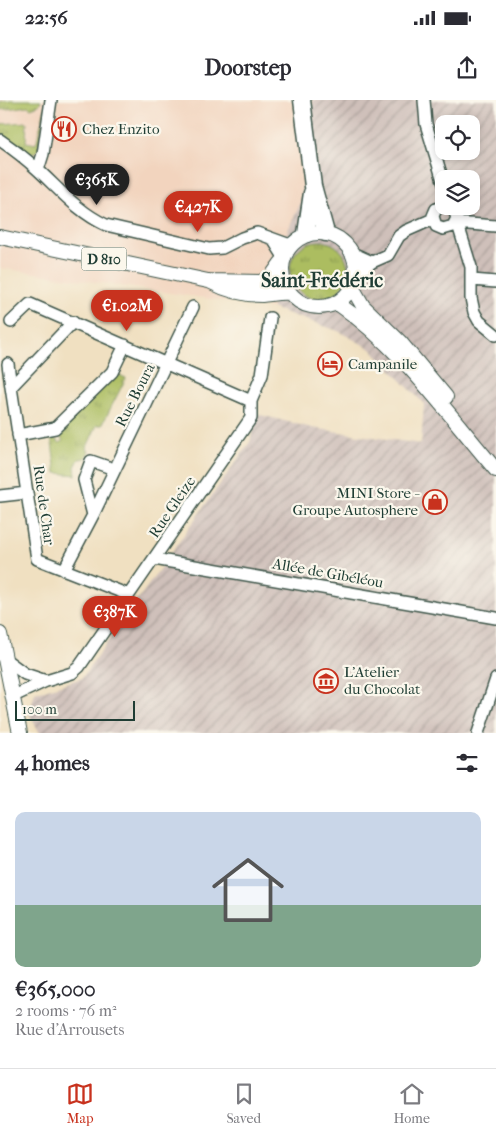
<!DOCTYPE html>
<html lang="en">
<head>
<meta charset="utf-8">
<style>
	body { margin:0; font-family:"IM FELL French Canon",serif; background:#f7f7f7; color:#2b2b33; height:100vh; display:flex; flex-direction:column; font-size:19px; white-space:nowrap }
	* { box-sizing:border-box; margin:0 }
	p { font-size:16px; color:#7c7c81 }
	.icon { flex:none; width:28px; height:28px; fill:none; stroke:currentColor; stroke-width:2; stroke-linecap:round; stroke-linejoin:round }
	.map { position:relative; height:633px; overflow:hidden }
	.details { display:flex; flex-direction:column; background:#fff; flex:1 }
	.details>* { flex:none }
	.fabs { position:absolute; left:435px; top:15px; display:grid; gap:10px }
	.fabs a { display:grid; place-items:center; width:45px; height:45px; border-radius:10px; background:#fff; box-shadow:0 2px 8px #0003; font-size:25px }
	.scale { position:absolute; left:15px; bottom:12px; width:120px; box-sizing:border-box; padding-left:5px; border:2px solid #1f3d34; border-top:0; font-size:14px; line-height:18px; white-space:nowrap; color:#1f3d34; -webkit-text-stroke:4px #fbf7ec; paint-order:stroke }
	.price { position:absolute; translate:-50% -42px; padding:0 11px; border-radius:18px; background:#c8321e; color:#fff; font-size:16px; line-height:32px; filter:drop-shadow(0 1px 2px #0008) }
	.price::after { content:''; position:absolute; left:50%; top:30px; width:15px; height:11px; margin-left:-8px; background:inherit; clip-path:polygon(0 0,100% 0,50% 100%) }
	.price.selected { background:#222; color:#fff }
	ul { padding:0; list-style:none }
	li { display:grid; align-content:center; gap:10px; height:265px; padding:0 15px }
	li span { display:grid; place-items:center; height:155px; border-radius:10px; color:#555 }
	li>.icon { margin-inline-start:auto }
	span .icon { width:90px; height:90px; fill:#fffc; stroke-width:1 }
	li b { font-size:21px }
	h2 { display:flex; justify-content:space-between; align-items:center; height:60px; padding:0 15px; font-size:21px }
	.status { display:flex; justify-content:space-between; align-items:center; height:35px; padding:0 25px; background:#fff; direction:ltr }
	.status svg { height:14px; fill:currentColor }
	header { display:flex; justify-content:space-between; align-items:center; height:65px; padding:0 15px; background:#fff; font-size:22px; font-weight:800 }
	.menu { display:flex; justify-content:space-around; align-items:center; height:70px; border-top:1px solid #e1e1e2; background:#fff; font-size:14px; color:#7c7c81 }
	.menu a { display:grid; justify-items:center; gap:2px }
	.menu .selected { color:#c8321e }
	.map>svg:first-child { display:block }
	.built { fill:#f2d4be }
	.industrial { fill:url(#industrial-furrows); fill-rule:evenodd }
	.grass { fill:url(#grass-tufts); stroke:#667d4a }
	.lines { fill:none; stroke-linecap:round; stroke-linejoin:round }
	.minor-casing { stroke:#3e5549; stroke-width:14 }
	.major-casing { stroke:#3e5549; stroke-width:16 }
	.highway-casing { stroke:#3e5549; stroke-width:19 }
	.minor { stroke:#fff; stroke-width:11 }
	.major { stroke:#fff; stroke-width:14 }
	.highway { stroke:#fff; stroke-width:16 }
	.labels { text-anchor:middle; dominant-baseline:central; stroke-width:4.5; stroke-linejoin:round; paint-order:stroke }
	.shield { fill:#fbf7ec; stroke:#61756b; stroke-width:1 }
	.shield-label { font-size:14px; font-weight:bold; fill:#1f3d34 }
	.poi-label { font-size:15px; fill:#1f3d34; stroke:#fbf7ec; text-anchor:start }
	.street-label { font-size:15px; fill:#1f3d34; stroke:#fbf7ec }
	.district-label { font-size:20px; font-weight:bold; fill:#1f3d34; stroke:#fbf7ec }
</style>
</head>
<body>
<div class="status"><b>22:56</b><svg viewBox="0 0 49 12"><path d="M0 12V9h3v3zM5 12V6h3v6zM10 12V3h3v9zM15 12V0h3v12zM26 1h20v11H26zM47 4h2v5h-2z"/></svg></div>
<header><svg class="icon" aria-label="back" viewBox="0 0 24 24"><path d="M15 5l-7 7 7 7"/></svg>Doorstep<svg class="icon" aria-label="share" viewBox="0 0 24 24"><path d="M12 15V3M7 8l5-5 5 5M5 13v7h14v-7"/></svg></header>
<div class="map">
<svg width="496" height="633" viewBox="0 0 496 633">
	<defs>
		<pattern id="industrial-furrows" width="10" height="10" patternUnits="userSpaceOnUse" patternTransform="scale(1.25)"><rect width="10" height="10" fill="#cfc0ba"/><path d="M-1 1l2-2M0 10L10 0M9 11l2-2" fill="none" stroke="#a79d98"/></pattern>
		<pattern id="grass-tufts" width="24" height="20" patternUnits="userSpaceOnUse" patternTransform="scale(1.25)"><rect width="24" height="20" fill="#acbd60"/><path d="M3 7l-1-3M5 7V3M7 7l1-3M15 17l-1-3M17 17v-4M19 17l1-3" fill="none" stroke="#8b9b50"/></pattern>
	</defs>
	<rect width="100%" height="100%" fill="#fbf7ec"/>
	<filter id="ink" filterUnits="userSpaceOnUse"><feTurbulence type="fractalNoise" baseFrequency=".02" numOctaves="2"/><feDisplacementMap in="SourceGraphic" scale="10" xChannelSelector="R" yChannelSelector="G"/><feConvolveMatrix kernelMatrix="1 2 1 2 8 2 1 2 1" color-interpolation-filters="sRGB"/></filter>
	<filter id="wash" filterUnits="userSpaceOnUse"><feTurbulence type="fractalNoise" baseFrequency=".0096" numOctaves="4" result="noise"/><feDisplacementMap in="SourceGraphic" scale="20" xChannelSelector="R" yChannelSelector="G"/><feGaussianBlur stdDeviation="1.12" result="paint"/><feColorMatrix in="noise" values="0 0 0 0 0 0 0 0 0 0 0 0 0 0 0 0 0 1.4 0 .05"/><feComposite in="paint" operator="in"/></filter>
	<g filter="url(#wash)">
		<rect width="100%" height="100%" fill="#f0e0c1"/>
		<path class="built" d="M0,0h313l-13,104 -29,62 1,42 -272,-40z"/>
		<path class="industrial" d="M313,0h183v633h-456l-11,-19 6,-21 47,-15 168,-236 7,-28 55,14 109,16 3,-40 -53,-55 -33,-18 -66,-23 -1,-42 29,-62zM444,24h27v27h-27zM444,79h27v27h-27z"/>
		<path class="grass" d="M10,0h31l-2,5 -8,3 -3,-2 -28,4v-8z
			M45,8l-7,43 -7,3 -31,-21v-12l1,3 26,-2 -1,20 10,2z
			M290 170a29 29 0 1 1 58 0a29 29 0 1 1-58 0Z
			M116,274l10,4 -24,47h-5l-11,24 3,2 -3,7 -7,1 -4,8 1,8 -20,-2 -5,-37 9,7 3,-2 -4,-7z"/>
	</g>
	<g filter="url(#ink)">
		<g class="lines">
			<defs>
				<path id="minor" d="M424,0l2,24 18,60
					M0,40c13,9 25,18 37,29 22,20 41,43 69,56l103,24 13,-1 20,-10 15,-5 33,12
					M38,70l5,-16 8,-54
					M444,106l-8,3 -3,7 3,10 7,3 10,-3 4,-8 -3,-8 -6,-4
					M455,123l41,3
					M455,124l4,4 12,39v31l3,14 5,9 17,14
					M274,141l10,16
					M352,153l20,9
					M356,175l16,-13 16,-7 11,-19 7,-5 27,-12
					M472,180l24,2
					M11,222l19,-18 221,97
					M73,222l-62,65 26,172 92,36
					M8,264l3,23
					M18,335l37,-7 57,-56 13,-27
					M0,396l27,-3
					M93,415l-9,-35 7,-19 23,8
					M154,459l342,59
					M64,470l29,-55 100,-208
					M6,560l19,14 21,7
					M16,595l30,-14 26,-8 7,-6 172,-249v-17l11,-26 8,-57
					M478,633l18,-54"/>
				<path id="major" d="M282 170a37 37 0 1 1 74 0a37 37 0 1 1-74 0Z
					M0,137l208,44 53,1 10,-5 10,-14
					M209,181c17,9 33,14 53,14 10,-1 18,-3 28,-2
					M352,187l11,19 37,36 46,55
					M337,203c63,43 110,110 159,167
					M0,534l20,99"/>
				<path id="highway" d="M302,0l11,86 13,47
					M306,134l6,-41"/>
			</defs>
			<use href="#minor" class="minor-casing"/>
			<use href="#major" class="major-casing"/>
			<use href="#highway" class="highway-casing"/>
			<use href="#minor" class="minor"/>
			<use href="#major" class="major"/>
			<use href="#highway" class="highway"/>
		</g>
	</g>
	<defs>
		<symbol id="restaurant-ring" viewBox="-11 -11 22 22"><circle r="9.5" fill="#fbf7ec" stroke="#c8321e" stroke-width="1.5"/><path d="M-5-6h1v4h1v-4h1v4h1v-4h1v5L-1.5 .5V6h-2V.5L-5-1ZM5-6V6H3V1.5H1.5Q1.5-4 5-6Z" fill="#c8321e"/></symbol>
		<symbol id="hotel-ring" viewBox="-11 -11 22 22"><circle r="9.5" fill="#fbf7ec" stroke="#c8321e" stroke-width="1.5"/><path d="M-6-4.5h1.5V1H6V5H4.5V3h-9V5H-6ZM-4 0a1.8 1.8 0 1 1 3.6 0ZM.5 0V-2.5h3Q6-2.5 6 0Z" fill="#c8321e"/></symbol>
		<symbol id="shop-ring" viewBox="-11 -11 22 22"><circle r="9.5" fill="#fbf7ec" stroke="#c8321e" stroke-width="1.5"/><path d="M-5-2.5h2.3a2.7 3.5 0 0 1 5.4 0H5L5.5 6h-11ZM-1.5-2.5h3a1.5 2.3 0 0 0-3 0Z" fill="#c8321e"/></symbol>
		<symbol id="museum-ring" viewBox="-11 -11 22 22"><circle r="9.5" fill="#fbf7ec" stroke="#c8321e" stroke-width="1.5"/><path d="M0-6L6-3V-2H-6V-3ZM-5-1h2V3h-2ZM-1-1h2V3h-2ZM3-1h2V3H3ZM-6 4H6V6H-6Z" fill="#c8321e"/></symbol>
	</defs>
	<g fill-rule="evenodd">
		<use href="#restaurant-ring" x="50" y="15" width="28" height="28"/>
		<use href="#hotel-ring" x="316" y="250" width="28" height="28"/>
		<use href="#shop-ring" x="421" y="388" width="28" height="28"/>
		<use href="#museum-ring" x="312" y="567" width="28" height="28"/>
	</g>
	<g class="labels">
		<rect class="shield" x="81.5" y="147.5" width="45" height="23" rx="4"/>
		<g class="shield-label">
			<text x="104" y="159">D 810</text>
		</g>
		<g class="poi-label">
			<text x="82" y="29">Chez Enzito</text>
			<text x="348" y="264">Campanile</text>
			<text x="418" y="393" text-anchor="end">MINI Store -<tspan x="418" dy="17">Groupe Autosphere</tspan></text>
			<text x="344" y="572">L'Atelier<tspan x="344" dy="17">du Chocolat</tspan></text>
		</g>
		<g class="street-label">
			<text transform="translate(135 295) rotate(-63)">Rue Boura</text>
			<text transform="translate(44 405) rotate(82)">Rue de Char</text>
			<text transform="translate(172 407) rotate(-56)">Rue Gleize</text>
			<text transform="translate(328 473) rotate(10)">Allée de Gibéléou</text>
		</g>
		<g class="district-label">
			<text x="322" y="180">Saint-Frédéric</text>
		</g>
	</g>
</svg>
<div class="fabs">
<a><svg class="icon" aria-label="locate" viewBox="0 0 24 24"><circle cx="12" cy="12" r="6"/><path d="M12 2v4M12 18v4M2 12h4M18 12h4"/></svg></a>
<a><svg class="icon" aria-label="layers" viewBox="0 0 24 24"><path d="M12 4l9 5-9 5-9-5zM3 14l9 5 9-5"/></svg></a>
</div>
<div class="scale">100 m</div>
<b class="price selected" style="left:97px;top:106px">€365K</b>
<b class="price" style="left:198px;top:133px">€427K</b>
<b class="price" style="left:127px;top:232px">€1.02M</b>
<b class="price" style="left:115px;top:538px">€387K</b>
</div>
<section class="details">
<h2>4 homes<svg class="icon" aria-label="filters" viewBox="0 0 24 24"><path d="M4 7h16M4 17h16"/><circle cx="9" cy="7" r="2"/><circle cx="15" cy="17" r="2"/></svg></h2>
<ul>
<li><span style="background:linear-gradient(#c9d6e8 60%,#7fa58c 0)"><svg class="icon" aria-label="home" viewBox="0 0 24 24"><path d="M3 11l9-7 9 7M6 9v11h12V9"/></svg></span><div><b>€365,000</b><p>2 rooms · 76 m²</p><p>Rue d'Arrousets</p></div></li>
</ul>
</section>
<nav class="menu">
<a class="selected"><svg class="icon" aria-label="map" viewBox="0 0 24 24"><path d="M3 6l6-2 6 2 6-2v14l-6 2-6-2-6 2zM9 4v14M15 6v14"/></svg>Map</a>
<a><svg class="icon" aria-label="saved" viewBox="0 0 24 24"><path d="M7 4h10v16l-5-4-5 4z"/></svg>Saved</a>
<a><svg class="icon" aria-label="home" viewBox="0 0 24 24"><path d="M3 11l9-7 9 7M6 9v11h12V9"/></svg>Home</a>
</nav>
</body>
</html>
